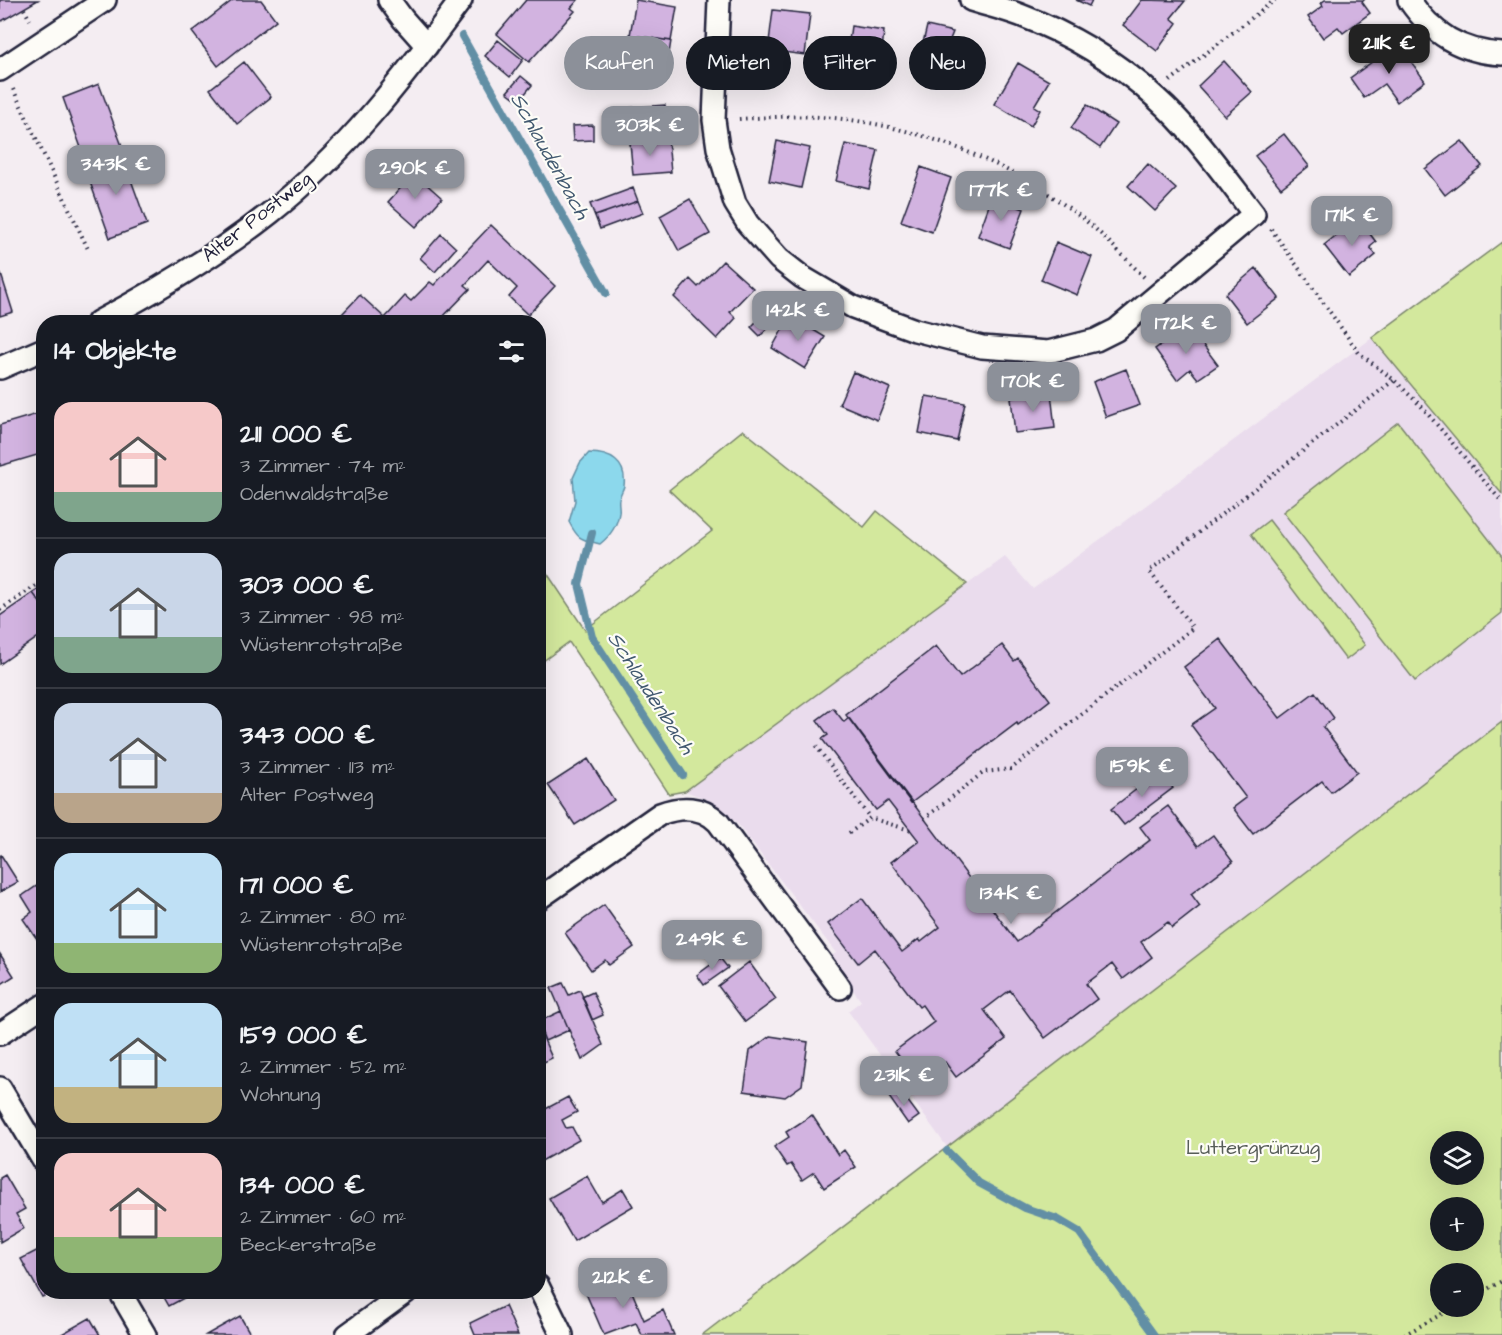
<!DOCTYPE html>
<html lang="de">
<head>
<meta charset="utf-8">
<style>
	body { margin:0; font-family:"Architects Daughter",sans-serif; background:#20242c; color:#f1f3f6; height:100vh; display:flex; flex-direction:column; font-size:22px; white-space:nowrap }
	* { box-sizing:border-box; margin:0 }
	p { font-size:20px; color:#9ea1a6 }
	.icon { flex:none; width:33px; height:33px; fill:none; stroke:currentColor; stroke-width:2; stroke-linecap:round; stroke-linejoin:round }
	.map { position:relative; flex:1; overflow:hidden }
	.details { position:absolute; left:36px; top:315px; width:510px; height:984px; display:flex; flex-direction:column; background:#171b24; border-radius:24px; box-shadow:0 6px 24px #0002 }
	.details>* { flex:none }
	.hud { position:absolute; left:564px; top:36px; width:570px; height:54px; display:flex; gap:12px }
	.tools { position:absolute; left:1430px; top:1131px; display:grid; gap:12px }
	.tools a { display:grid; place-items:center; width:54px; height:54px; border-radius:50%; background:#171b24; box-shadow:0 6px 24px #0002; font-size:30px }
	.price { position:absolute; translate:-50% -51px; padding:0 14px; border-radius:12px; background:#8c9099; color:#fff; font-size:20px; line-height:39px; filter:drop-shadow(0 2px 3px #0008) }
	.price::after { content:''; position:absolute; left:50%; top:36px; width:18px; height:14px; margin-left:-9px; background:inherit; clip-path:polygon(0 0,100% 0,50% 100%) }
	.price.on { background:#222; color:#fff }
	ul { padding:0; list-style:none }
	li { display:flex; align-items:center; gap:18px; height:150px; padding:0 18px }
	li+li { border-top:2px solid #363941 }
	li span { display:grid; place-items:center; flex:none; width:168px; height:120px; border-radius:18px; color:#555 }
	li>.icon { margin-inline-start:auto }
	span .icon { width:72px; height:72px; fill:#fffc; stroke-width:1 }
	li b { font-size:26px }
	h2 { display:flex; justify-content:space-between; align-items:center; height:72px; padding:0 18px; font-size:26px }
	.chip { padding:0 21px; border-radius:27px; background:#171b24; box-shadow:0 6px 24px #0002; font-size:21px; line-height:54px }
	.chip.on { background:#8c9099; color:#fff }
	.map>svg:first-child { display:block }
	.built { fill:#eadced }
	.green { fill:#d3e89d; stroke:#7a856c; stroke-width:1.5; fill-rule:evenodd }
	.water { fill:#8cd8ec; stroke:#628fa5; stroke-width:1.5 }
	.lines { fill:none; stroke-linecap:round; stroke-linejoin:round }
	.stream { stroke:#628fa5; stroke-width:8 }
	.building { fill:#d2b3e0; stroke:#22223b; stroke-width:1.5 }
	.street-casing { stroke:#22223b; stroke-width:26 }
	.path { stroke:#22223b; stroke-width:4; stroke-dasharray:1.5 4.5; stroke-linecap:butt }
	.street { stroke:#fdfcf7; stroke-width:21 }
	.labels { text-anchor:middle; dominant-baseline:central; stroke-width:4.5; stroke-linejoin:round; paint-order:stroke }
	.street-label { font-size:20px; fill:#22223b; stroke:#fdfcf7 }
	.park-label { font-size:20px; fill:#575d58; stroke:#fdfcf7 }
	.water-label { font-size:21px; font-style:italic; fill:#425970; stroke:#fdfcf7 }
</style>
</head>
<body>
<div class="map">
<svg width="1502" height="1335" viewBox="0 0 1502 1335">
	<rect width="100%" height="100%" fill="#f4edf2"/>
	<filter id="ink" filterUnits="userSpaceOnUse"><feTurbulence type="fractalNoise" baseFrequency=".0167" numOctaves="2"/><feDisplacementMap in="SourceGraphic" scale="12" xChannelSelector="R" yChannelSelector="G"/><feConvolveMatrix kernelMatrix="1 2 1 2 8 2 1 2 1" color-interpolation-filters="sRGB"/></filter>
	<g filter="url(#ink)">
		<path class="built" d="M1372,338l130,156v228l-555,425 -99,-136 13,-10 -32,-44 7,-4 -99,-130 -16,-14 -15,-10 -21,-8 320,-234 28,32z"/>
		<path class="green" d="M1502,242v252l-130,-156z
			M1398,422l104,134v57l-87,68 -132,-169z
			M743,430l121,97 13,-16 90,73 -282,207 -16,3 -100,-152 -30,22v-103l46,69 127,-99 -43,-41z
			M1269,520l96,125 -19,15 -95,-126z
			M1502,722v613h-800zM1440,1142h33v32h-33zM1440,1208h33v32h-33zM1440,1274h33v32h-33z"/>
		<path class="water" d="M589,453c21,0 38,9 35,33 -1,4 -4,8 -5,13 -1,4 1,9 0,14 -2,14 -9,23 -19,31 -19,-5 -21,-3 -31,-22l6,-21 -2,-23 7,-15z"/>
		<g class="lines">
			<path class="stream" d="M462,36l144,257
				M592,533l-13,51 13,53 91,138
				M947,1151l32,32 46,25 32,11 22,13 75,103"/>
		</g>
		<path class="building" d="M0,0h38l-38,22z
			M233,0h28l15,20 -58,46 -26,-34z
			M526,0h52l-7,8 4,3 -46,51 -32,-28z
			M636,0l41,7 -6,34 -41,-6z
			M1076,0h16l-3,6z
			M1142,0l43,1 -14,17 6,5 -20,28 -34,-26z
			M1325,0h39l-2,2 8,11 -27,20 -5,-6 -15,11 -15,-21 15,-11 -2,-3z
			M773,10l37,4 -5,41 -37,-5z
			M851,26l33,5 -3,28 -34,-4z
			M927,26l26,6 -4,10 11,2 -7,29 -35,-9z
			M630,35l41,6 -5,31 -41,-6z
			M498,40l25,20 -13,17 -25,-21z
			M1398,43l27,38 -28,21 -13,-18 -20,14 -14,-20z
			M1224,61l28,31 -27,24 -27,-30z
			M244,62l27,35 -34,27 -27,-35z
			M1018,63l31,18 -15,25 6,4 -9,16 -37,-22z
			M521,76l11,9 -13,16 -12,-9z
			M99,84l26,70 -37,13 -25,-69z
			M665,105l3,35 -38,3 -3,-35z
			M1087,105l29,19 -16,24 -29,-20z
			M593,125v15l-20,1 -1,-15z
			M1284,134l25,32 -28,22 -26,-32z
			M668,140l3,32 -38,3 -3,-32z
			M777,141l33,7 -9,40 -32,-7z
			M1462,141l20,25 -37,29 -20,-26z
			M845,144l33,6 -9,39 -33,-8z
			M122,155l25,69 -37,14 -25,-70z
			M1148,164l28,25 -21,22 -27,-25z
			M921,167l30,11 -19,54 -31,-11z
			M414,173l28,25 -26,29 -28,-25z
			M633,188l5,13 -43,15 -5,-12z
			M992,197l32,12 -15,39 -31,-12z
			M690,199l20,35 -31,17 -19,-35z
			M638,201l5,12 -43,16 -5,-13z
			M1358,218l18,24 -6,5 6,8 -27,22 -25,-32z
			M491,225l64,61 -27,29 -19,-18 8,-9 -29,-28 -23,25 5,4 -32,33h-87l-9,-8 18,-19 25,23 20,-22 6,5 19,-19 4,3z
			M441,234l15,14 -21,24 -15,-14z
			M1056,242l36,15 -15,38 -36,-15z
			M723,261l30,27 -23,24 6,6 -19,21 -43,-42 16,-18 8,8z
			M1256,268l23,30 -32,25 -22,-29z
			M0,271l13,41 -13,4z
			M774,304l9,10 -23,22 -9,-9z
			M790,316l35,21 -20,32 -33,-21z
			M1188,325l30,40 -20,14 -8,-10 -13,11 -22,-31z
			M1126,369l14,36 -34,12 -13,-35z
			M853,372l37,16 -13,32 -38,-16z
			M1051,393l4,35 -40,5 -4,-35z
			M926,396l39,7 -8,38 -38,-8z
			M44,412v41l-44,13v-41z
			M44,586v22l-11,-15z
			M33,593l11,15v25l-44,31v-48z
			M1220,639l60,79 35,-26 19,26 -11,9 34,45 -26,20 -9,-11 -69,53 -20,-26 13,-10 -55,-73 24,-17 -31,-41z
			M1002,645l12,16 4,-3 32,42 -32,25 -1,-2 -106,80 -65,-88 90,-69 24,31z
			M833,708l11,14 5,-4 168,224 133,-102 -10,-13 28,-21 30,40 15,-11 20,27 -42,32 9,12 -28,22 -4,-6 -27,20 11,15 -29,22 -11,-15 -26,20 11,15 -52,39 -35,-48 -26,20 22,29 -50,38 -11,-15 -27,20 -23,-31 39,-29 -12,-17 -3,2 -44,-58 -17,14 -30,-39 34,-26 40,54 17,-13 2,3 19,-15 -49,-65 28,-21 -31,-40 -12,9 -54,-71 6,-4 -11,-15z
			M588,759l26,41 -39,25 -27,-40z
			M1160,771l13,17 -49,37 -13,-16z
			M1,855l17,27 -18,10v-36z
			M44,881v68l-21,-30 9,-7 -10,-16z
			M604,905l30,42 -25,18 -4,-5 -14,10 -26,-37z
			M0,954l14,22 -14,9z
			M720,958l8,10 -24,17 -7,-10z
			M749,962l27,37 -31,23 -27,-36z
			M563,983l6,12 11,-5 23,55 -21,15 -31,-72z
			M593,992l10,23 -11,5 -10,-23z
			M561,1011l8,19 -24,11 -7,-19z
			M538,1026l14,32 -14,7z
			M770,1036l38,6 -6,43 -17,12 -41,-6 6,-40z
			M899,1089l20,27 -11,8 -19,-27z
			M568,1097l9,15 -15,8 4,8 6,-1 7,13 -41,23v-50z
			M812,1115l26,40 6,-5 12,17 -32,21 -10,-16 -12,8 -11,-16 -4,2 -13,-19 15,-10 -3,-5z
			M5,1175l20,34 -9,5 8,14 -24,14v-64z
			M587,1176l15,26 21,-13 10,17 -59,35 -25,-43z
			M44,1247v45h9l-11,5 -21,-38z
			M624,1273l20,47 19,-10 11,25h-32l-6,-12 -32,12 -19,-44z
			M161,1292h34l-26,14z
			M505,1306l13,29h-43l-5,-12z
			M240,1316l11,19h-45z
			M90,1318l10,17h-40z"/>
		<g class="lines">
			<defs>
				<path id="street" d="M389,0l14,19 24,27
					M719,0l-5,120 4,28 17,55 13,21 31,35 23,18 51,30 62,23 67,17 66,5 48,-12 20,-10 138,-116c-31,-40 -60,-82 -98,-116 -38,-36 -88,-65 -136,-83 -16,-6 -33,-10 -49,-15
					M1409,0c23,34 52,52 93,54
					M0,70l105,-70
					M98,322c60,-32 119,-67 172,-109 75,-59 135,-137 191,-213
					M0,368l44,-19
					M538,899l122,-85c21,-8 42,-8 58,8l122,166
					M0,1034l44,-29
					M0,1088l44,74
					M538,1286l24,49
					M120,1292l25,43
					M347,1335l59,-43"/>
			</defs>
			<use href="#street" class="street-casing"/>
			<path class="path" d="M24,9l6,11
				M1170,81l105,-81
				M13,89l75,160
				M739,119c32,-2 63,-4 95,-1 92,9 187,49 258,108 18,16 35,34 52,51
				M1271,229l88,124 35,27 28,27 80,95
				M0,610l44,-30
				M816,746l54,72
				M924,819l60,-47 27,-3 182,-141 -44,-57 245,-191
				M849,833l21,-15 40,12
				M1473,1297l29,-16
				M1404,1335l52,-29"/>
			<use href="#street" class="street"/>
		</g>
	</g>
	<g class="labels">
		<g class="street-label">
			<text transform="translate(257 217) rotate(-38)">Alter Postweg</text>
		</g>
		<g class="park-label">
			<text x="1253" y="1148">Luttergrünzug</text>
		</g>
		<g class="water-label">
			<text transform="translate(550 156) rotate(61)">Schlaudenbach</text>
			<text transform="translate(651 693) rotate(57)">Schlaudenbach</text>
		</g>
	</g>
</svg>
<div class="tools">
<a><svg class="icon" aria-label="layers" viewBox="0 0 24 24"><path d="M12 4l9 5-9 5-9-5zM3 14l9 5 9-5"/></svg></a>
<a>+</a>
<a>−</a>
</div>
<b class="price on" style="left:1389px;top:75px">211K €</b>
<b class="price" style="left:650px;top:157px">303K €</b>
<b class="price" style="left:116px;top:196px">343K €</b>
<b class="price" style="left:415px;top:200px">290K €</b>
<b class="price" style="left:1001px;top:222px">177K €</b>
<b class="price" style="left:1352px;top:247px">171K €</b>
<b class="price" style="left:798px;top:342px">142K €</b>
<b class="price" style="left:1186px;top:355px">172K €</b>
<b class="price" style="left:1033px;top:413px">170K €</b>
<b class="price" style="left:1142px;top:798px">159K €</b>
<b class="price" style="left:1011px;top:925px">134K €</b>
<b class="price" style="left:712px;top:971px">249K €</b>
<b class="price" style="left:904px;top:1107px">231K €</b>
<b class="price" style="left:623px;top:1309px">212K €</b>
<div class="hud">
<a class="chip on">Kaufen</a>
<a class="chip">Mieten</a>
<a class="chip">Filter</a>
<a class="chip">Neu</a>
</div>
<section class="details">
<h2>14 Objekte<svg class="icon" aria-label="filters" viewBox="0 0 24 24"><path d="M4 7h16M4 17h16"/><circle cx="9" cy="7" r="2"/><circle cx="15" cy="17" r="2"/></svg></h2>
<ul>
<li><span style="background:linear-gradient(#f6c9c9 75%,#7fa58c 0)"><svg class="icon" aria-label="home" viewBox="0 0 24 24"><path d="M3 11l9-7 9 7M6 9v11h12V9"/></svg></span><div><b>211 000 €</b><p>3 Zimmer · 74 m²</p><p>Odenwaldstraße</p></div></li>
<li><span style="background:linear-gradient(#c9d6e8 70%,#7fa58c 0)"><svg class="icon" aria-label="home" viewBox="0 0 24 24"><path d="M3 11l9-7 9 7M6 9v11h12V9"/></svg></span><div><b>303 000 €</b><p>3 Zimmer · 98 m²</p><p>Wüstenrotstraße</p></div></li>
<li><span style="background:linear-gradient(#c9d6e8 75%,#b9a48a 0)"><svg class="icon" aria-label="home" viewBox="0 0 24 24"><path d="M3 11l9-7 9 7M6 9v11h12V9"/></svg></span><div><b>343 000 €</b><p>3 Zimmer · 113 m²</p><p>Alter Postweg</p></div></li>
<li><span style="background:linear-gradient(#bfe0f5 75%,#8fb573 0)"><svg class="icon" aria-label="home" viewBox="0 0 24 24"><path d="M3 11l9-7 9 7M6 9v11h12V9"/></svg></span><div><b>171 000 €</b><p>2 Zimmer · 80 m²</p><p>Wüstenrotstraße</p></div></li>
<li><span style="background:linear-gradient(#bfe0f5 70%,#c2b280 0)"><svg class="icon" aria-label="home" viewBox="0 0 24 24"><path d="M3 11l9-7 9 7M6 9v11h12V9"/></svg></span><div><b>159 000 €</b><p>2 Zimmer · 52 m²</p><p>Wohnung</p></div></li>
<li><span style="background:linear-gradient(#f6c9c9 70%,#8fb573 0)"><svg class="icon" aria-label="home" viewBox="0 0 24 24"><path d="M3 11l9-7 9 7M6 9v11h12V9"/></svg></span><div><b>134 000 €</b><p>2 Zimmer · 60 m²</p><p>Beckerstraße</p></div></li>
</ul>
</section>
</div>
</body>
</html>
